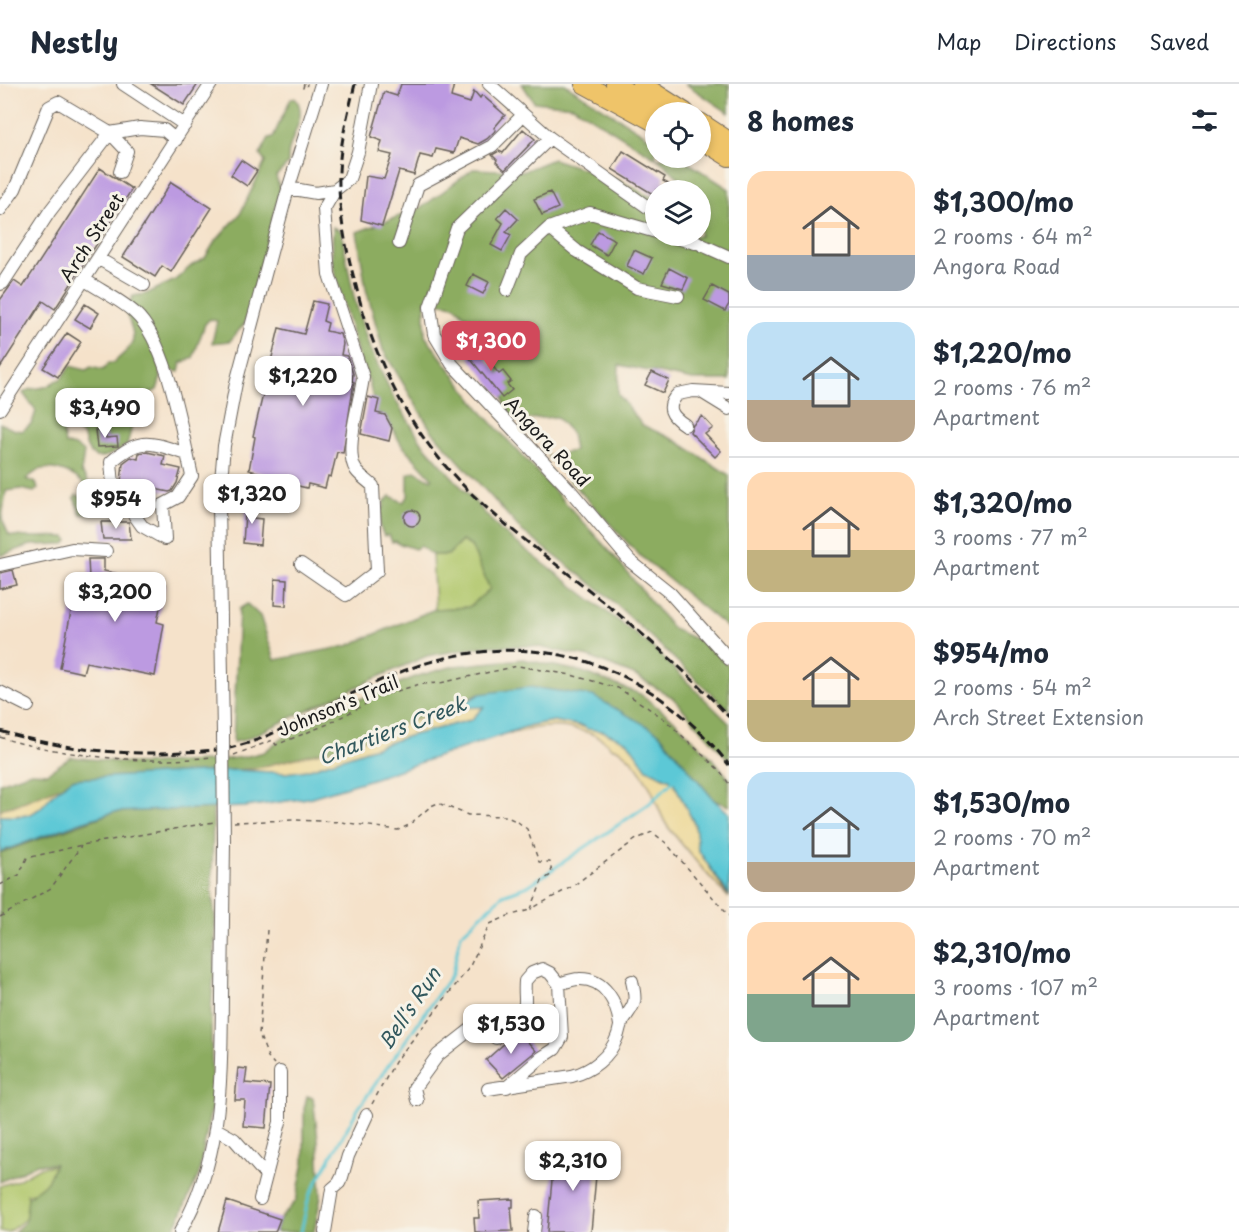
<!DOCTYPE html>
<html lang="en">
<head>
<meta charset="utf-8">
<style>
	body { margin:0; font-family:"Playpen Sans",sans-serif; background:#f2f2f3; color:#1f2937; height:100vh; display:flex; flex-direction:column; font-size:22px; white-space:nowrap }
	* { box-sizing:border-box; margin:0 }
	p { font-size:20px; color:#747a83 }
	.icon { flex:none; width:33px; height:33px; fill:none; stroke:currentColor; stroke-width:2; stroke-linecap:round; stroke-linejoin:round }
	.map { position:relative; flex:1; overflow:hidden }
	.details { display:flex; flex-direction:column; background:#fff; width:510px }
	.details>* { flex:none }
	.buttons { position:absolute; left:645px; top:18px; display:grid; gap:12px }
	.buttons a { display:grid; place-items:center; width:66px; height:66px; border-radius:50%; background:#fff; box-shadow:0 3px 9px #0003; font-size:30px }
	.price { position:absolute; translate:-50% -51px; padding:0 14px; border-radius:12px; background:#fff; color:#222; font-size:20px; line-height:39px; filter:drop-shadow(0 2px 3px #0008) }
	.price::after { content:''; position:absolute; left:50%; top:36px; width:18px; height:14px; margin-left:-9px; background:inherit; clip-path:polygon(0 0,100% 0,50% 100%) }
	.price.selected { background:#d1495b; color:#fff }
	ul { padding:0; list-style:none }
	li { display:flex; align-items:center; gap:18px; height:150px; padding:0 18px }
	li+li { border-top:2px solid #e0e1e3 }
	li span { display:grid; place-items:center; flex:none; width:168px; height:120px; border-radius:18px; color:#555 }
	li>.icon { margin-inline-start:auto }
	span .icon { width:72px; height:72px; fill:#fffc; stroke-width:1 }
	li b { font-size:26px }
	h2 { display:flex; justify-content:space-between; align-items:center; height:72px; padding:0 18px; font-size:26px }
	header { display:flex; align-items:center; gap:36px; box-sizing:border-box; height:84px; padding:0 30px; background:#fff; border-bottom:2px solid #e0e1e3 }
	header strong { font-size:28px }
	nav { display:flex; gap:33px; margin-inline-start:auto; font-size:21px }
	main { display:flex; flex:1; min-height:0 }
	.map>svg:first-child { display:block }
	.green { fill:#b1c76c; stroke:#667244; stroke-width:1.5 }
	.forest { fill:#8cac60; stroke:#54643e; stroke-width:1.5 }
	.sand { fill:#eeda9e; stroke:#857b5d; stroke-width:1.5 }
	.water { fill:#5cc8d6; stroke:#3c7279; stroke-width:1.5 }
	.lines { fill:none; stroke-linecap:round; stroke-linejoin:round }
	.stream { stroke:#5cc8d6; stroke-width:3 }
	.building { fill:#bc9ae1 }
	.minor-casing { stroke:#686159; stroke-width:14 }
	.highway-casing { stroke:#686159; stroke-width:20 }
	.path { stroke:#686159; stroke-width:1.5; stroke-dasharray:4.5 4.5; stroke-linecap:butt }
	.minor { stroke:#fff; stroke-width:12 }
	.highway { stroke:#efc469; stroke-width:18 }
	.rail { stroke:#1c1c1c; stroke-width:3; stroke-dasharray:9 4.5; stroke-linecap:butt }
	.minor-bridge-casing { stroke:#686159; stroke-width:14; stroke-linecap:butt }
	.minor-bridge { stroke:#fff; stroke-width:12 }
	.labels { text-anchor:middle; dominant-baseline:central; stroke-width:6; stroke-linejoin:round; paint-order:stroke }
	.street-label { font-size:18px; fill:#1c1c1c; stroke:#f7f3e8 }
	.water-label { font-size:20px; font-style:italic; fill:#32585d; stroke:#f7f3e8 }
</style>
</head>
<body>
<header>
<strong>Nestly</strong>
<nav><a>Map</a><a>Directions</a><a>Saved</a></nav>
</header>
<main>
<div class="map">
<svg width="729" height="1148" viewBox="0 0 729 1148">
	<rect width="100%" height="100%" fill="#f7f3e8"/>
	<filter id="ink" filterUnits="userSpaceOnUse"><feTurbulence type="fractalNoise" baseFrequency=".0167" numOctaves="2"/><feDisplacementMap in="SourceGraphic" scale="12" xChannelSelector="R" yChannelSelector="G"/><feConvolveMatrix kernelMatrix="1 2 1 2 8 2 1 2 1" color-interpolation-filters="sRGB"/></filter>
	<filter id="wash" filterUnits="userSpaceOnUse"><feTurbulence type="fractalNoise" baseFrequency=".008" numOctaves="4" result="noise"/><feDisplacementMap in="SourceGraphic" scale="24" xChannelSelector="R" yChannelSelector="G"/><feGaussianBlur stdDeviation="1.35" result="paint"/><feColorMatrix in="noise" values="0 0 0 0 0 0 0 0 0 0 0 0 0 0 0 0 0 1.4 0 .05"/><feComposite in="paint" operator="in"/></filter>
	<g filter="url(#wash)">
		<rect width="100%" height="100%" fill="#f5e2ca"/>
		<path class="green" d="M462,457l9,5 19,43 -21,18 -34,2 -3,-54h16z
			M59,1081l-11,26 -21,3 5,20 -24,18h-8v-46l18,-6 22,-13z"/>
		<path class="forest" d="M522,0h43l90,57 1,17h25l48,31v191h-36l-74,-15 -1,29 24,31 33,15 54,35v154l-91,-75 -91,-98 27,-5 -3,-18 -14,-16 -42,3 -10,-14 -13,-64 -38,-37 -29,-5v36l58,77 131,143 59,73 38,17 18,21v43l-125,-117 -82,-62 -91,-101 -48,-80 -17,-61 -9,-57 64,-24 52,-39 51,2 29,-12 68,22 28,15 6,1 1,39h44v-46h-12l-10,-13 -17,-16 -88,-55 -39,-4z
			M686,0h43v29z
			M291,14h4c13,15 -2,35 -6,52 -1,4 -1,10 -1,14l-12,12 4,14 -35,133 -15,18 -18,2 5,-22 -7,-2 -5,5 -12,34 -12,5 -2,9 -7,-1 -13,-8 2,14 -4,13 -9,4v19l-16,13 -5,19c-19,12 -37,24 -43,-8l-15,-12 -6,8 2,11 10,2 9,6 -3,20 8,11c13,-2 23,3 25,16 -8,10 -20,17 -33,15l-7,-16 2,-3 4,1 2,4 5,-6c-1,-3 -1,-7 -3,-9 -7,-11 -33,-20 -45,-15 -4,2 -9,6 -13,9l10,4 2,5 -4,4 -13,-3 -15,2 -4,28 7,16c19,4 37,0 57,2l2,4 -3,3 -34,1 -31,11v-133l12,6 10,2 10,-8 4,-12 -13,-18c8,-7 15,-3 25,-7 5,-3 6,-6 13,-7l9,-13 16,4 5,-3 12,3 5,-7h5c24,-21 24,-21 13,-51l7,-16 13,-2 29,-14 17,-15 13,-7 9,-15 26,-29 25,-52 -5,-7 9,-17 4,-1z
			M333,143l8,4 13,66 15,50 25,51 29,46 77,86 151,116 78,77v37l-57,-63 -38,-22 -45,-18 -55,-11h-49l-58,10 -49,21 -134,63 -11,2 6,-133 8,-5 13,12 15,44 72,-14 88,-37 34,-2 21,-18 -19,-43 -9,-5 -14,14h-16l-12,-9 -5,3 -18,-6 -1,-2 -4,1 -3,-7 -5,1 -4,-9 1,-18 3,-1v-5l6,-7 13,6 5,-5v-23l7,-3 16,9 1,-2 -31,-34 -16,-29 -9,-2 -7,-32 -10,-23 -27,-96z
			M523,575l60,13 57,22 34,26 41,41 14,18v27l-15,-6 -55,-67 -179,-39 -128,50 -99,25 -180,10c-16,12 -36,18 -55,25 -6,3 -13,3 -18,7v-28l31,-11 16,1 24,-16 68,7 71,-3 34,-4 20,-5 18,-14 55,-28 39,-18 42,-16 36,-10z
			M213,724l-1,83 3,27v44l-4,49 1,92 -13,71 -26,58h-159l11,-10 3,-25 19,-15 8,-18h-18l-37,18v-329l114,-41z
			M307,1012l6,2 5,41 3,57 -7,36h-39l5,-13 16,-18 8,-39v-53z"/>
		<path class="sand" d="M480,610l-22,14 27,-2 -14,14 -62,16 -102,34 -21,3 -51,-3 18,-1 99,-25z
			M554,637l49,10 26,11 18,27 26,12 22,44 4,25 30,48c-22,-23 -42,-47 -61,-71 -8,-11 -11,-26 -17,-38 -9,-16 -22,-39 -41,-42 -9,-15 -47,-22 -65,-20 -12,0 -24,6 -37,6l23,-8z
			M63,702c-13,11 -26,34 -46,29l-6,3 -2,-2h-9v-5l3,-3 10,-2z"/>
		<path class="water" d="M530,603l63,9 65,36 56,68 15,13v82l-31,-45 -3,-25 -22,-44 -26,-12 -19,-27 -25,-11 -16,-2 -4,-3 -29,-5 -23,4 -156,53 -67,20 -63,9 -131,5 -33,10 -81,30v-36c6,0 22,1 27,-1 12,-3 18,-12 26,-21 6,-5 13,-10 19,-15l163,-9 51,3 21,-3 102,-34 62,-16 13,-13 -28,1 24,-14z"/>
		<g class="lines">
			<path class="stream" d="M301,1148l8,-36 49,-87 94,-135 9,-40 42,-39 25,-9 121,-82 24,-23"/>
		</g>
		<g id="blocks">
			<path class="building" d="M151,0h47l-14,21z
				M401,0h53l-3,13 19,6 4,-12 6,7 2,-3 23,20 -11,13 2,2 -9,9 -9,5 -19,-6 -5,15 -18,-4 -3,9 -13,-3 -6,20 -15,-4 -17,55 -21,-6 5,-44 18,3 8,-24 -13,-3 3,-11 -11,-4 13,-45 13,4z
				M523,45l12,10 -30,31 -9,-8 1,-2 -5,-5 7,-4 4,2z
				M623,67l42,26 -2,4 16,9h-23v6l-44,-27z
				M241,76l16,11 -10,15 -16,-11z
				M100,84l32,21 -77,120 -12,-8 -43,67v-68l14,-19 9,6z
				M171,98l41,26 -41,64 -9,-6 -7,11 -32,-20z
				M550,108l8,16 -16,7 -8,-16z
				M506,124l12,11 -12,13 5,3 -9,16 -11,-6 12,-22 -6,-5z
				M598,147l17,9 -8,15 -17,-10z
				M634,166l18,8 -8,16 -17,-8z
				M669,184l19,10 -5,11 -21,-6z
				M473,190l16,8 -6,12 -16,-8z
				M712,202l17,9v9l-4,7 -21,-11z
				M313,217l14,3 -4,17 5,2 -2,8 14,3 3,10 -2,11 6,1 6,18 -1,7 2,1 -11,71 -6,-1 -6,25 -3,-1 -3,12 -17,-4 -1,4 -17,-4 1,-4 -15,-3 -1,22 -11,-1 1,-24 -16,-4 6,-33 -2,-1 26,-108 25,6z
				M85,220l14,9 -9,15 -15,-9z
				M67,249l14,9 -23,35 -15,-9z
				M483,262l7,9 -4,3 13,16 4,-3 8,10 -4,3 5,6 -10,8 -33,-41z
				M652,288l17,8 -6,13 -18,-8z
				M368,313l11,3 -3,13 9,2 7,13 -3,13 -28,-7z
				M702,332l11,12 -8,6 16,17 -6,6 -25,-25 3,-7z
				M105,345l1,9 11,-1 1,9 -21,1 -2,-17z
				M147,368l18,4 -2,9 18,4 -4,14 -5,8 -3,1 -48,-10 2,-19 8,-6 7,2 1,-6z
				M246,414h8l-1,20 9,1 -2,26 -17,-2z
				M404 434a8 8 0 1 1 16 0a8 8 0 1 1-16 0Z
				M101,438h28l2,17h-28z
				M88,475h16v12l30,6v2l31,5 -8,38 7,2 -9,52 -69,-14 -3,11 -23,-5 14,-72 10,2v-20h5z
				M13,486l4,15 -17,4v-16z
				M275,495l12,1 -1,26 -12,-1z
				M518,947l18,20 -33,27 -17,-18z
				M238,984l9,1 -2,14 25,2 -4,43 -23,-2 2,-26h-10z
				M555,1065l43,4 -7,79h-44z
				M513,1115v8h-2l2,24 -38,1 -1,-14h5l-1,-17z
				M227,1117l53,18 -5,13h-57z"/>
		</g>
	</g>
	<g filter="url(#ink)">
		<use href="#blocks" fill-opacity="0" stroke="#686159" stroke-width="1.5"/>
		<g class="lines">
			<defs>
				<path id="minor" d="M123,0l62,41
					M489,0l61,54 106,75
					M550,54l-93,90 -27,79 4,27 18,30 117,125 61,72 40,32 59,66
					M288,104l28,5 19,-3
					M0,126l15,-21 34,-82 9,-5 52,31 17,18 -7,21
					M549,144l28,23 60,37 41,8
					M668,152l27,7
					M688,152l14,9 27,12
					M399,159l19,-58 74,-39 31,-31
					M99,175l45,26
					M85,196c16,11 36,20 50,33 33,30 47,120 57,163l-14,21 -15,8 2,34
					M0,200l3,-1 47,-72 60,-78 30,-5 24,2 12,10
					M507,206l14,-36 28,-26 41,-15 66,19
					M703,309l26,16
					M0,325l211,-325
					M685,341c-14,-9 -20,-18 -7,-31l15,-3 36,2
					M165,455l-23,-13 -29,-41 -2,-23c30,-27 40,-19 76,-8
					M301,480l45,31 31,-24 -4,-85c-5,-5 -13,-10 -17,-16 -13,-18 5,-71 7,-93l-34,-103 -5,-65 11,-19 14,-11 9,-27 13,-68
					M0,481l72,-16 34,2
					M0,608l28,14
					M223,650l-4,-230 5,-58 12,-63 50,-187 35,-112
					M559,900c6,-2 14,-5 20,-5 26,-1 38,24 41,46
					M507,1003l34,-29 14,-9 7,-12 -3,-53 -9,-11 -8,-4 -10,4 -7,8c-2,24 7,28 -17,44
					M488,1005l84,-13c19,-5 38,-19 45,-39 2,-4 2,-9 4,-13 12,-20 17,-17 11,-43
					M417,1016l-3,-12 24,-33 41,-32 17,15
					M216,1045l18,10 32,36
					M260,1115l20,-77v-50
					M180,1148c43,-75 41,-152 42,-235 1,-52 1,-104 2,-155
					M325,1148l7,-43 7,-6 3,-6 6,-21 19,-41
					M534,1148l2,-16"/>
				<path id="highway" d="M584,0l72,39
					M615,0l44,28
					M641,0l44,28
					M700,38l29,19
					M700,55l29,18"/>
			</defs>
			<use href="#minor" class="minor-casing"/>
			<use href="#highway" class="highway-casing"/>
			<path class="path" d="M304,0l-1,4h3l1,-4
				M0,653c19,7 39,10 59,14 52,9 100,12 153,6
				M234,671l39,-15 3,5 52,-21 53,-28 39,-12 20,-1 78,-17 53,9 47,13 45,30 57,53 9,13
				M234,738l62,-2 45,2 57,8 11,-5 22,-19 7,-3 30,12 37,1 13,6 9,7 12,33h11l2,12 -10,7 -11,28 42,-23 62,-46 17,-8 14,11 63,73
				M0,801l19,-10 8,-17 55,-13 132,-23
				M0,833l51,-29 30,-42
				M267,846l-8,104 9,23 6,7
				M372,1020l23,-42 74,-94 21,-44 18,-8 22,-6"/>
			<use href="#minor" class="minor"/>
			<use href="#highway" class="highway"/>
			<path class="rail" d="M355,0c-7,29 -15,59 -16,89 -1,37 7,77 17,113 15,61 42,121 82,171 40,50 95,89 146,129 51,41 101,83 145,131
				M0,647c60,18 121,25 183,21 18,-1 38,-1 54,-6 22,-5 43,-16 63,-26 32,-16 65,-34 98,-47 128,-51 248,-15 331,92"/>
			<defs>
				<path id="minor-bridge" d="M223,650l1,108"/>
			</defs>
			<use href="#minor-bridge" class="minor-bridge-casing"/>
			<use href="#minor-bridge" class="minor-bridge"/>
		</g>
	</g>
	<g class="labels">
		<g class="street-label">
			<text transform="translate(91 153) rotate(-57)">Arch Street</text>
			<text transform="translate(548 357) rotate(47)">Angora Road</text>
			<text transform="translate(338 621) rotate(-23)">Johnson's Trail</text>
		</g>
		<g class="water-label">
			<text transform="translate(392 646) rotate(-21)">Chartiers Creek</text>
			<text transform="translate(409 924) rotate(-56)">Bell's Run</text>
		</g>
	</g>
</svg>
<div class="buttons">
<a><svg class="icon" aria-label="locate" viewBox="0 0 24 24"><circle cx="12" cy="12" r="6"/><path d="M12 2v4M12 18v4M2 12h4M18 12h4"/></svg></a>
<a><svg class="icon" aria-label="layers" viewBox="0 0 24 24"><path d="M12 4l9 5-9 5-9-5zM3 14l9 5 9-5"/></svg></a>
</div>
<b class="price selected" style="left:491px;top:288px">$1,300</b>
<b class="price" style="left:303px;top:323px">$1,220</b>
<b class="price" style="left:105px;top:355px">$3,490</b>
<b class="price" style="left:252px;top:441px">$1,320</b>
<b class="price" style="left:116px;top:446px">$954</b>
<b class="price" style="left:115px;top:539px">$3,200</b>
<b class="price" style="left:511px;top:971px">$1,530</b>
<b class="price" style="left:573px;top:1108px">$2,310</b>
</div>
<section class="details">
<h2>8 homes<svg class="icon" aria-label="filters" viewBox="0 0 24 24"><path d="M4 7h16M4 17h16"/><circle cx="9" cy="7" r="2"/><circle cx="15" cy="17" r="2"/></svg></h2>
<ul>
<li><span style="background:linear-gradient(#ffd9b3 70%,#9aa5b1 0)"><svg class="icon" aria-label="home" viewBox="0 0 24 24"><path d="M3 11l9-7 9 7M6 9v11h12V9"/></svg></span><div><b>$1,300/mo</b><p>2 rooms · 64 m²</p><p>Angora Road</p></div></li>
<li><span style="background:linear-gradient(#bfe0f5 65%,#b9a48a 0)"><svg class="icon" aria-label="home" viewBox="0 0 24 24"><path d="M3 11l9-7 9 7M6 9v11h12V9"/></svg></span><div><b>$1,220/mo</b><p>2 rooms · 76 m²</p><p>Apartment</p></div></li>
<li><span style="background:linear-gradient(#ffd9b3 65%,#c2b280 0)"><svg class="icon" aria-label="home" viewBox="0 0 24 24"><path d="M3 11l9-7 9 7M6 9v11h12V9"/></svg></span><div><b>$1,320/mo</b><p>3 rooms · 77 m²</p><p>Apartment</p></div></li>
<li><span style="background:linear-gradient(#ffd9b3 65%,#c2b280 0)"><svg class="icon" aria-label="home" viewBox="0 0 24 24"><path d="M3 11l9-7 9 7M6 9v11h12V9"/></svg></span><div><b>$954/mo</b><p>2 rooms · 54 m²</p><p>Arch Street Extension</p></div></li>
<li><span style="background:linear-gradient(#bfe0f5 75%,#b9a48a 0)"><svg class="icon" aria-label="home" viewBox="0 0 24 24"><path d="M3 11l9-7 9 7M6 9v11h12V9"/></svg></span><div><b>$1,530/mo</b><p>2 rooms · 70 m²</p><p>Apartment</p></div></li>
<li><span style="background:linear-gradient(#ffd9b3 60%,#7fa58c 0)"><svg class="icon" aria-label="home" viewBox="0 0 24 24"><path d="M3 11l9-7 9 7M6 9v11h12V9"/></svg></span><div><b>$2,310/mo</b><p>3 rooms · 107 m²</p><p>Apartment</p></div></li>
</ul>
</section>
</main>
</body>
</html>
